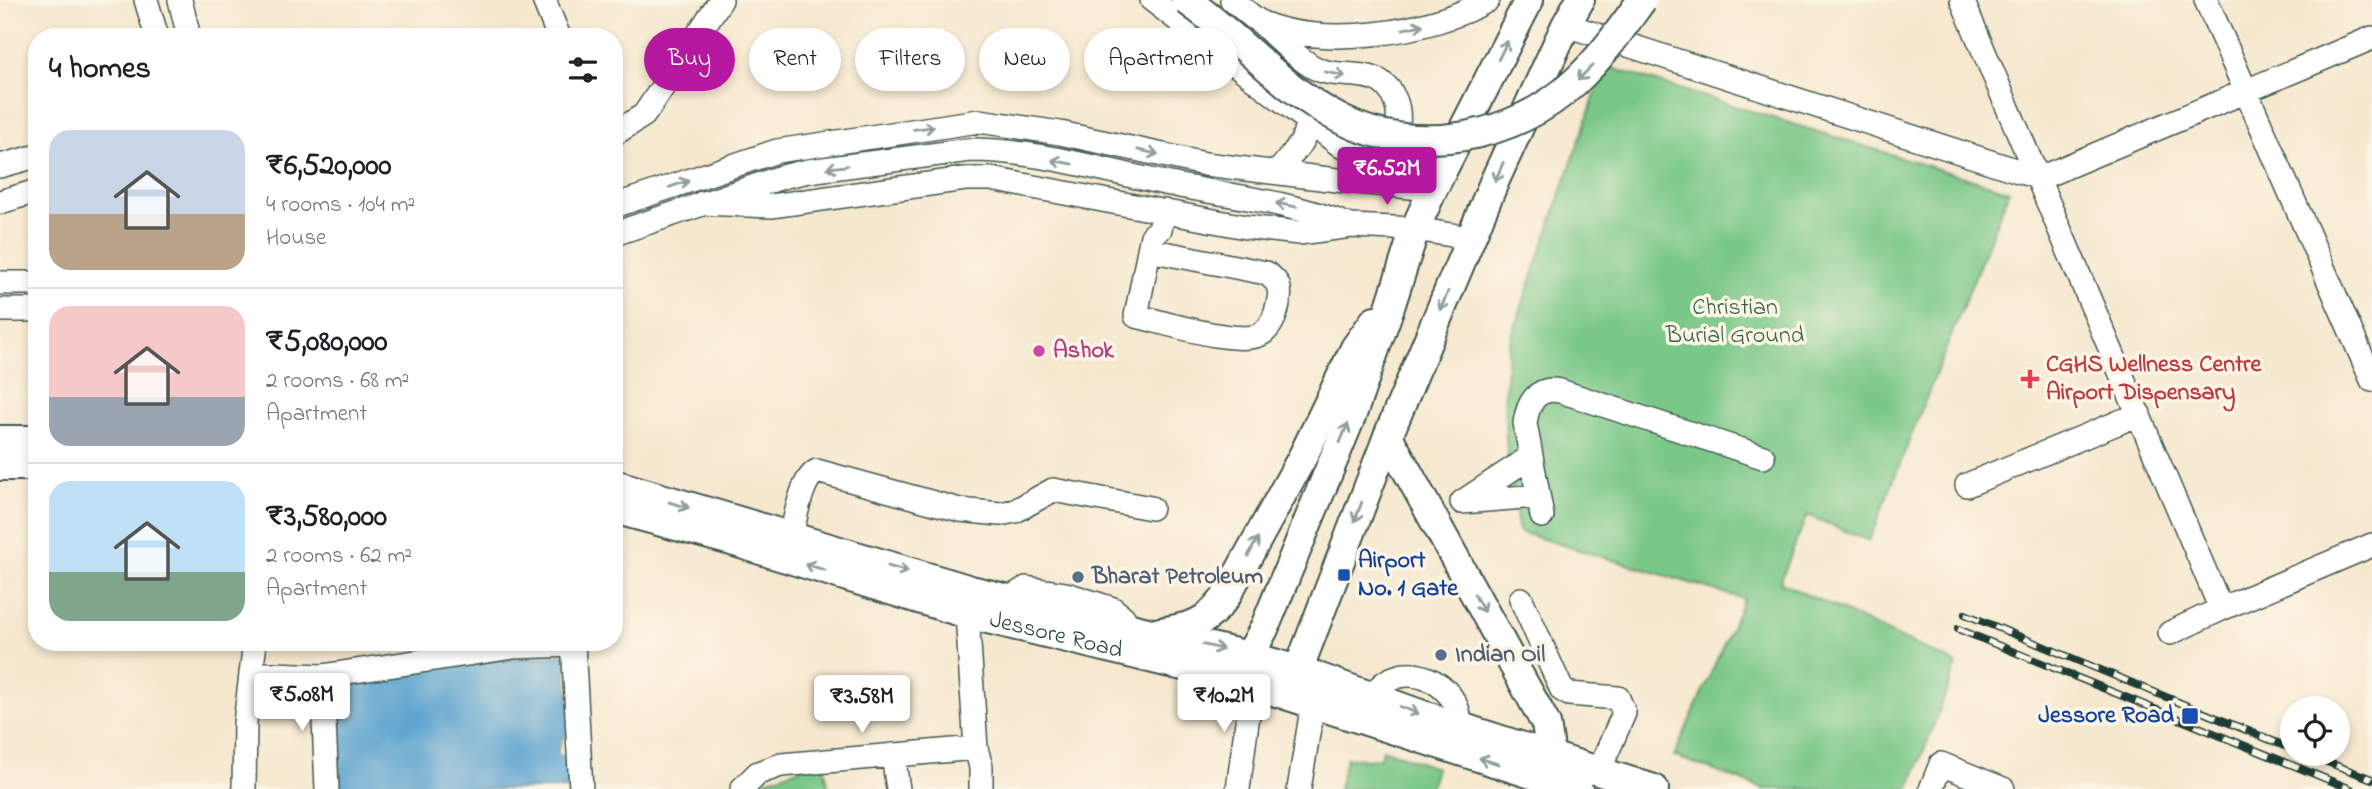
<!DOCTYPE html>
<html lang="en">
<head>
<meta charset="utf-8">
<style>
	body { margin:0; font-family:"Indie Flower",sans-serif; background:#f6f6f6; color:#202124; height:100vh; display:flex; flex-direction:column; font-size:26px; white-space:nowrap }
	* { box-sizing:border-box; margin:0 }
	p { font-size:23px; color:#757577 }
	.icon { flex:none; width:38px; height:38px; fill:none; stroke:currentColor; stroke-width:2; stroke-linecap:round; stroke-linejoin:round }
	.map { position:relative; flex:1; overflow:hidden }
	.details { position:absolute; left:28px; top:28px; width:595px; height:623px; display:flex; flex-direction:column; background:#fff; border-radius:28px; box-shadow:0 4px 10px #0003 }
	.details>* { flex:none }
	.hud { position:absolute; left:644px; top:28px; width:665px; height:63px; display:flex; gap:14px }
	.fabs { position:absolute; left:2280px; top:696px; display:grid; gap:14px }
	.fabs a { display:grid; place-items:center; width:70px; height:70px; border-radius:50%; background:#fff; box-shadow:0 4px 10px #0003; font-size:35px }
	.price { position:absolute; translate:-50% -60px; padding:0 16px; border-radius:7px; background:#fff; color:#222; font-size:23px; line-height:46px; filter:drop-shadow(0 2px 4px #0008) }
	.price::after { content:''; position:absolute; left:50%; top:42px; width:21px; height:16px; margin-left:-10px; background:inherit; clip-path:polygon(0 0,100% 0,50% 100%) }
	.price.current { background:#b5179e; color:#fff }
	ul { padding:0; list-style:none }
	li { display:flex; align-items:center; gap:21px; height:175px; padding:0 21px }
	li+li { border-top:2px solid #e0e0e0 }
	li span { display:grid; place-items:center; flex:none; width:196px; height:140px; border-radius:21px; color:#555 }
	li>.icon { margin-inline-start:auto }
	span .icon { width:84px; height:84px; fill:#fffc; stroke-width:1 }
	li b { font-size:30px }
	h2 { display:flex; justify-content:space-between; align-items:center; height:84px; padding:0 21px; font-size:30px }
	.tag { padding:0 24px; border-radius:32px; background:#fff; box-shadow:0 4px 10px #0003; font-size:24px; line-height:63px }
	.tag.current { background:#b5179e; color:#fff }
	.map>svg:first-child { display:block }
	.green { fill:#7ac888; stroke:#4c825e; stroke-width:2 }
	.water { fill:#58a1cf; stroke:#3c6f82; stroke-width:2 }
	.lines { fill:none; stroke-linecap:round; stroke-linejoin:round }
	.minor-casing { stroke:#3f574b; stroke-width:26 }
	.major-casing { stroke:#3f574b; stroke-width:32 }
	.minor { stroke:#fff; stroke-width:23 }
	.major { stroke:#fff; stroke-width:28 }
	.rail-casing { stroke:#1f3d34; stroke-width:8 }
	.rail { stroke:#fcf5e5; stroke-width:5; stroke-dasharray:16; stroke-linecap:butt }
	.major-bridge-casing { stroke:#3f574b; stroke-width:32; stroke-linecap:butt }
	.major-bridge { stroke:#fff; stroke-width:28 }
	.oneway { stroke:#8f9e9a }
	.hotel-dot { fill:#d1479c; stroke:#fcf5e5; stroke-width:2.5 }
	.health-dot { fill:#e0444e; stroke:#fcf5e5; stroke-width:2.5 }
	.transit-dot { fill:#1a4fb4; stroke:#fcf5e5; stroke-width:2.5 }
	.service-dot { fill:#5c6f8a; stroke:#fcf5e5; stroke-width:2.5 }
	.labels { text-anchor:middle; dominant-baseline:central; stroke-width:7; stroke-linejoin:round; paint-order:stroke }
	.park-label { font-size:24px; fill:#366049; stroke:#fcf5e5 }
	.hotel-label { font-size:24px; font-weight:bold; fill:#b23c85; stroke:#fcf5e5; text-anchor:start }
	.health-label { font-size:24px; font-weight:bold; fill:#be3a42; stroke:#fcf5e5; text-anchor:start }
	.transit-label { font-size:24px; font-weight:bold; fill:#164399; stroke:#fcf5e5; text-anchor:start }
	.service-label { font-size:24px; font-weight:bold; fill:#4e5e75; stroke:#fcf5e5; text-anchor:start }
	.street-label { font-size:24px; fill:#1f3d34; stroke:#fcf5e5 }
</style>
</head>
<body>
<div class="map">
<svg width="2372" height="789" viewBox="0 0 2372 789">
	<rect width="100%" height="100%" fill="#fcf5e5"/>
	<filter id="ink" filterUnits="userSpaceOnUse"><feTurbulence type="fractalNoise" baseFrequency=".0143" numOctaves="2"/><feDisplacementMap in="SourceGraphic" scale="14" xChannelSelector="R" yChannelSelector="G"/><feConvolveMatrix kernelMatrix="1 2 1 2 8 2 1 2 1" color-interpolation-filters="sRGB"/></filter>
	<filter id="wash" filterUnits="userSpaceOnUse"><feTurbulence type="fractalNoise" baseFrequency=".00686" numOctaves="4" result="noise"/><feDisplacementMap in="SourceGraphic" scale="28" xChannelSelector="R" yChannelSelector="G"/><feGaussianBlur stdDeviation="1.57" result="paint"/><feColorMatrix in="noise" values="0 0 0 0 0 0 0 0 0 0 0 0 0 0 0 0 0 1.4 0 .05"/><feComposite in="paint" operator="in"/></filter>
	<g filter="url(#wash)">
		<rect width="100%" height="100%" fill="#f6e8cf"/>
		<path class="green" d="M1605,66l404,125 -140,350 -62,-26 -27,67 177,82 -48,125h-145l-90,-33 70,-157 -225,-67 -11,-67 -4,-61 5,-60z
			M1383,749l53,19 -6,21h-92l9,-32 20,3 13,-2z
			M823,760l6,29h-87z"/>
		<path class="water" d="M565,654l7,78 -10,6 -5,16 18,7 2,28h-248l-3,-109 9,-8z"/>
	</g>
	<g filter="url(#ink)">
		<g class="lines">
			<defs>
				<path id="minor" d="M146,0l11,37
					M180,0l9,37
					M544,0l15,37
					M1152,0l189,146c11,6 23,11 35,6 29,-10 29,-54 5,-70 -18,-12 -47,-3 -68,-15 -19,-11 -36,-30 -53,-45
					M1232,0c10,7 20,18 30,23 62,26 169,10 226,-23
					M1962,0l259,609
					M2206,0l166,380
					M1566,25l474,153 332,-140
					M614,134l30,-19 77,-115
					M0,166l37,-10
					M1278,172l24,-30 6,-21
					M0,202l37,-11
					M702,203l69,3 194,-27h26l255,48 53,6 52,-7 64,3 55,9
					M614,206l163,-55 202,-30 81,12 145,31 140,17 88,8
					M614,234l168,-57 26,-6 162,-21c67,0 135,21 200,34 60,12 121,18 178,41
					M1149,250l117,23c13,9 16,16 12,31 -2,11 -6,22 -15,29 -21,15 -100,-11 -127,-17z
					M1149,250l3,-14 8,-7 4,-18
					M0,283h37
					M0,310h37
					M1530,457l-68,45 76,-6
					M1967,485l172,-71
					M1542,516l-17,-93c3,-20 12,-37 35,-32l203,66
					M791,537c4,-17 10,-58 26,-66l143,39 40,4 15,-3 38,-21 98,18
					M1008,599l18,-11 40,6 47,15 10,8 7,11
					M1521,599l41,91 7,4 49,4 6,15 -25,58
					M967,614l9,134 5,19v22
					M2170,633l51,-24 151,-64
					M573,642l8,147
					M251,673l71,3 192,-29 59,-2
					M322,676l5,113
					M1372,697c26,-44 90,-16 88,30
					M893,755l5,34
					M244,789l1,-66 10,-81
					M742,789l16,-16 23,-8 195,-17
					M1238,789l14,-104
					M1299,789l14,-86
					M1931,789l10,-25 62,25"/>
				<g id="major">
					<path d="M1388,436l158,288 3,18 -3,12"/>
					<path d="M0,440h37"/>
					<path d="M0,466h37"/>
					<path d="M614,484l357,106 278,66 49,14 122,44 234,75"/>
					<path id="s1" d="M614,509l114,31 239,74 269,65 342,110"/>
					<path d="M1160,632c31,-5 46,-8 65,-34l78,-142 52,-108 20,-28"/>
					<path d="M1241,671l23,-42 87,-212 40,-113 24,-75 18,-40 96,-189"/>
					<path d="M1292,686l96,-250 107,-256 71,-155 14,-25"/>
				</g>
			</defs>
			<use href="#minor" class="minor-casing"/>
			<use href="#major" class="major-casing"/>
			<use href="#minor" class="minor"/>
			<use href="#major" class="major"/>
			<defs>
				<path id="rail" d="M1965,614l327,135
					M1958,629l393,160
					M2306,754l66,25"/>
			</defs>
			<use href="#rail" class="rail-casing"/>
			<use href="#rail" class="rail"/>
			<defs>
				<path id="major-bridge" d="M1186,0c54,37 96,90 156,120 74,37 173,19 233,-38 26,-24 46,-53 67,-82"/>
			</defs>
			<use href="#major-bridge" class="major-bridge-casing"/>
			<use href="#major-bridge" class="major-bridge"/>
		</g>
		<defs><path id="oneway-shaft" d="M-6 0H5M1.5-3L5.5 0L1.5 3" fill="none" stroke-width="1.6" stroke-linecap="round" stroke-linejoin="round" transform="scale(1.75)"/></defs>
		<g class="oneway">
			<use href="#oneway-shaft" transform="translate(1413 27) rotate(-12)"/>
			<use href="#oneway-shaft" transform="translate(1503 50) rotate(-64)"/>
			<use href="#oneway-shaft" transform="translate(1585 73) rotate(134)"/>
			<use href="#oneway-shaft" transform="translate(1335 74) rotate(11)"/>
			<use href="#oneway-shaft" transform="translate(924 128) rotate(-8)"/>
			<use href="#oneway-shaft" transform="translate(1148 152) rotate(12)"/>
			<use href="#oneway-shaft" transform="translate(1062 162) rotate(-169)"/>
			<use href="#oneway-shaft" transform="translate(837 167) rotate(173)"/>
			<use href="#oneway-shaft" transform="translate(1499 172) rotate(114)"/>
			<use href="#oneway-shaft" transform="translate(679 184) rotate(-19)"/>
			<use href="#oneway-shaft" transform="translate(1286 205) rotate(-170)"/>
			<use href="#oneway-shaft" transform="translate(1444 301) rotate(113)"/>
			<use href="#oneway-shaft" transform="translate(1344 433) rotate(-68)"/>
			<use href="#oneway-shaft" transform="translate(679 505) rotate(16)"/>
			<use href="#oneway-shaft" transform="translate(1358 512) rotate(111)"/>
			<use href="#oneway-shaft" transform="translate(1253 547) rotate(-62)"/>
			<use href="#oneway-shaft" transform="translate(815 567) rotate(-163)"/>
			<use href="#oneway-shaft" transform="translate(898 569) rotate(16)"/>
			<use href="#oneway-shaft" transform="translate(1479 603) rotate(61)"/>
			<use href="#oneway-shaft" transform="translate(1213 647) rotate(13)"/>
			<use href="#oneway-shaft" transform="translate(1409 710) rotate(20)"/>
			<use href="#oneway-shaft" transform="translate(1489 761) rotate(-162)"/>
		</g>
	</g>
	<circle class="hotel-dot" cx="1039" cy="351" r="7"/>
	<path class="health-dot" d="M2026.5 368.5h7v7h7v7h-7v7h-7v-7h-7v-7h7z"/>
	<g class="transit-dot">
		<rect x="1337" y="568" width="14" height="14" rx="3.5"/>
		<rect x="2181" y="707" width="18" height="18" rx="3.5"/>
	</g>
	<g class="service-dot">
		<circle cx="1078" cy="577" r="7"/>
		<circle cx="1441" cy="655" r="7"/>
	</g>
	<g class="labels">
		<g class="park-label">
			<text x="1735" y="308">Christian<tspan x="1735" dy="28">Burial Ground</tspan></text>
		</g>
		<g class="hotel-label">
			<text x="1053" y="351">Ashok</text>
		</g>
		<g class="health-label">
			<text x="2046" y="365">CGHS Wellness Centre<tspan x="2046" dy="28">Airport Dispensary</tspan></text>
		</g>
		<g class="transit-label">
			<text x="1358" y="561">Airport<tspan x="1358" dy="28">No. 1 Gate</tspan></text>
			<text x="2174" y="716" text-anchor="end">Jessore Road</text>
		</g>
		<g class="service-label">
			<text x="1092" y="577">Bharat Petroleum</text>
			<text x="1455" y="655">Indian Oil</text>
		</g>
		<g class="street-label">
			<text stroke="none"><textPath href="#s1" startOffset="460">Jessore Road</textPath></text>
		</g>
	</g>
</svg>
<div class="fabs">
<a><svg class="icon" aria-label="locate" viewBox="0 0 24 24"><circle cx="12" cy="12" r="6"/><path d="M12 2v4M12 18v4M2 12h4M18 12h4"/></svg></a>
</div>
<b class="price current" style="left:1387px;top:207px">₹6.52M</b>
<b class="price" style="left:302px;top:733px">₹5.08M</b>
<b class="price" style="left:1224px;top:734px">₹10.2M</b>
<b class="price" style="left:862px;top:735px">₹3.58M</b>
<div class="hud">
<a class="tag current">Buy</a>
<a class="tag">Rent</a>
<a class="tag">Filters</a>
<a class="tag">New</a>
<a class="tag">Apartment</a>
</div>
<section class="details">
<h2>4 homes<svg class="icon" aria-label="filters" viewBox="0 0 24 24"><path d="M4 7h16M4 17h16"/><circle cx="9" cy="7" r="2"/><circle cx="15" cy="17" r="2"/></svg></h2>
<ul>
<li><span style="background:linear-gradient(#c9d6e8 60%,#b9a48a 0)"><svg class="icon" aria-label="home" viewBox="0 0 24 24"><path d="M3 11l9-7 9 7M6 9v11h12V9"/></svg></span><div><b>₹6,520,000</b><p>4 rooms · 104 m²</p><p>House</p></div></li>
<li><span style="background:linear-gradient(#f6c9c9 65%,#9aa5b1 0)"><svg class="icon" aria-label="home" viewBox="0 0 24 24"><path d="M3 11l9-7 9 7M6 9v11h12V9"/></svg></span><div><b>₹5,080,000</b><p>2 rooms · 68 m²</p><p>Apartment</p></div></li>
<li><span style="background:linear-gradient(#bfe0f5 65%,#7fa58c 0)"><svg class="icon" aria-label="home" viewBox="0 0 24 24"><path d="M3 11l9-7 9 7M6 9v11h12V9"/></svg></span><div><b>₹3,580,000</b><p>2 rooms · 62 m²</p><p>Apartment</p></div></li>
</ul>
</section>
</div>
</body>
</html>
